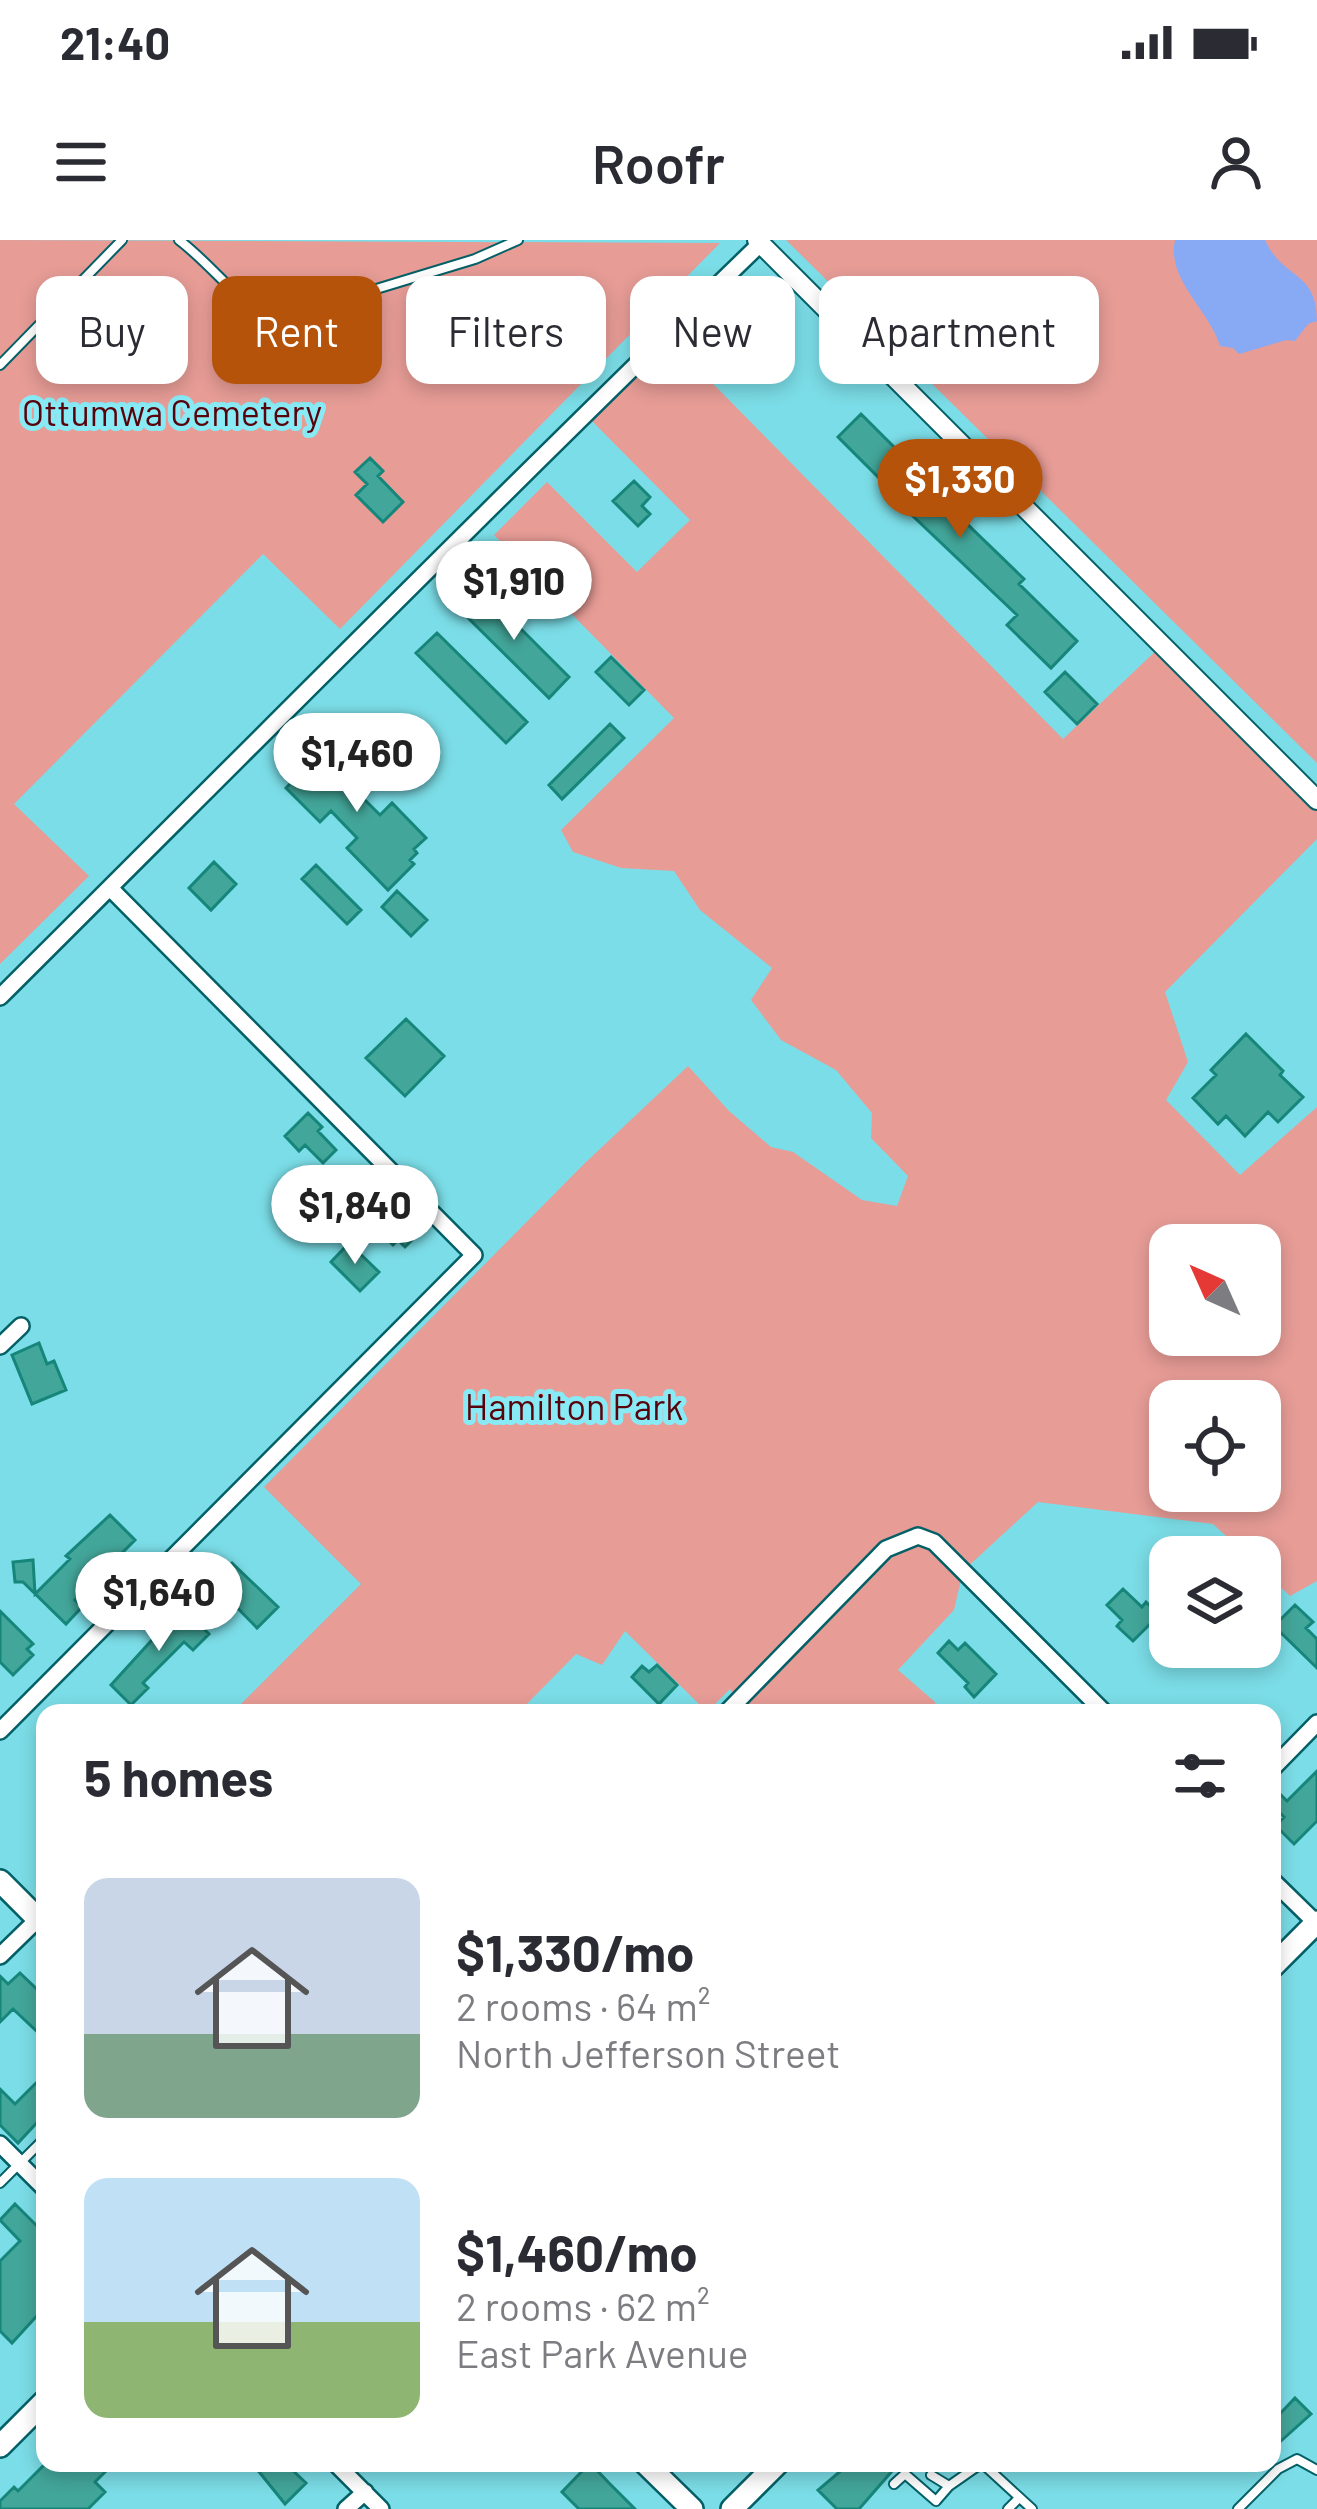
<!DOCTYPE html>
<html lang="en">
<head>
<meta charset="utf-8">
<style>
	body { margin:0; font-family:Barlow,sans-serif; background:#f2f2f3; color:#2b2b33; height:100vh; display:flex; flex-direction:column; font-size:45px; white-space:nowrap }
	* { box-sizing:border-box; margin:0 }
	p { font-size:39px; color:#7c7c81 }
	.icon { flex:none; width:66px; height:66px; fill:none; stroke:currentColor; stroke-width:2; stroke-linecap:round; stroke-linejoin:round }
	.map { position:relative; flex:1; overflow:hidden }
	.drawer { position:absolute; left:36px; top:1464px; width:1245px; height:768px; display:flex; flex-direction:column; background:#fff; border-radius:24px; box-shadow:0 6px 18px #0003 }
	.drawer>* { flex:none }
	.hud { position:absolute; left:36px; top:36px; width:1245px; height:108px; display:flex; gap:24px }
	.needle { width:78px; rotate:315deg }
	.tools { position:absolute; left:1149px; top:984px; display:grid; gap:24px }
	.tools a { display:grid; place-items:center; width:132px; height:132px; border-radius:24px; background:#fff; box-shadow:0 6px 18px #0003; font-size:60px }
	.price { position:absolute; translate:-50% -102px; padding:0 27px; border-radius:42px; background:#fff; color:#222; font-size:39px; line-height:78px; filter:drop-shadow(0 3px 6px #0008) }
	.price::after { content:''; position:absolute; left:50%; top:72px; width:36px; height:27px; margin-left:-18px; background:inherit; clip-path:polygon(0 0,100% 0,50% 100%) }
	.price.on { background:#b45309; color:#fff }
	ul { padding:0; list-style:none }
	li { display:flex; align-items:center; gap:36px; height:300px; padding:0 48px }
	li span { display:grid; place-items:center; flex:none; width:336px; height:240px; border-radius:24px; color:#555 }
	li>.icon { margin-inline-start:auto }
	span .icon { width:144px; height:144px; fill:#fffc; stroke-width:1 }
	li b { font-size:51px }
	h2 { display:flex; justify-content:space-between; align-items:center; height:144px; padding:0 48px; font-size:51px }
	.chip { padding:0 42px; border-radius:24px; background:#fff; box-shadow:0 6px 18px #0003; font-size:42px; line-height:108px }
	.chip.on { background:#b45309; color:#fff }
	.status { display:flex; justify-content:space-between; align-items:center; height:84px; padding:0 60px; background:#fff; direction:ltr }
	.status svg { height:33px; fill:currentColor }
	header { display:flex; justify-content:space-between; align-items:center; height:156px; padding:0 48px; background:#fff; font-size:54px; font-weight:600 }
	.map>svg:first-child { display:block }
	.green { fill:#e79c96; fill-rule:evenodd }
	.water { fill:#88aaf4 }
	.building { fill:#43a69a; stroke:#16857a; stroke-width:3 }
	.lines { fill:none; stroke-linecap:round; stroke-linejoin:round }
	.service-casing { stroke:#046067; stroke-width:12 }
	.minor-casing { stroke:#046067; stroke-width:20 }
	.tertiary-casing { stroke:#046067; stroke-width:22 }
	.secondary-casing { stroke:#046067; stroke-width:26 }
	.service { stroke:#fff; stroke-width:8 }
	.minor { stroke:#fff; stroke-width:15 }
	.tertiary { stroke:#fff; stroke-width:18 }
	.secondary { stroke:#fff; stroke-width:21 }
	.labels { text-anchor:middle; dominant-baseline:central; stroke-width:10; stroke-linejoin:round; paint-order:stroke }
	.park-label { font-size:36px; fill:#58030b; stroke:#88eaf5 }
</style>
</head>
<body>
<div class="status"><b>21:40</b><svg viewBox="0 0 49 12"><path d="M0 12V9h3v3zM5 12V6h3v6zM10 12V3h3v9zM15 12V0h3v12zM26 1h20v11H26zM47 4h2v5h-2z"/></svg></div>
<header><svg class="icon" aria-label="menu" viewBox="0 0 24 24"><path d="M4 6h16M4 12h16M4 18h16"/></svg>Roofr<svg class="icon" aria-label="person" viewBox="0 0 24 24"><circle cx="12" cy="8" r="4"/><path d="M4 21q1-7 8-7t8 7"/></svg></header>
<div class="map">
<svg width="1317" height="2269" viewBox="0 0 1317 2269">
	<rect width="100%" height="100%" fill="#7bdde7"/>
	<path class="green" d="M0,0l720,3 -380,386 -77,-75 -249,250 75,72 -89,88z
		M786,0h531v523z
		M665,95l398,404 99,-94 155,155v39l-152,153 23,70 -22,38 74,75 77,-68v474l-27,15 -30,-28v-11h-11l-36,-33 -175,-22 -75,69 -9,39 -56,60 37,32 3,11h-192l-16,-24 -23,23 -82,-81 -23,34 -26,-11 -58,59h-286l129,-129 -97,-97 320,-323 104,-98 41,45 42,36 22,5 69,48 35,6 11,-30 -37,-38 1,-25 -36,-43 -55,-30 -30,-40 21,-32 -72,-58 -26,-39 -53,-3 -48,-16 -12,-22 113,-112 -180,-183 53,-53 90,90 53,-52 -104,-105zM1170,1005h90v90h-90zM1170,1161h90v90h-90z"/>
	<path class="water" d="M1175,0h90c19,41 52,30 52,81l-9,3 -13,17 -9,-1 -47,14 -6,-6 -13,-2c-10,-35 -54,-67 -45,-106z"/>
	<path class="building" d="M773,66l16,17 -11,10 8,8 -16,16 -24,-24z
		M861,174l42,42 -3,3 124,120 -5,5 58,57 -26,27 -44,-43 10,-10 -121,-115 2,-3 -60,-60z
		M370,218l13,13 -5,5 25,26 -20,20 -27,-27 11,-11 -12,-12z
		M634,241l16,16 -8,9 8,8 -12,12 -25,-25z
		M480,348l89,89 -20,21 -90,-89z
		M437,393l90,89 -21,21 -90,-90z
		M611,417l33,33 -15,15 -33,-33z
		M1065,432l32,32 -20,20 -32,-32z
		M610,484l14,14 -62,61 -13,-14z
		M331,503l34,34 -12,12 13,12 14,14 12,-12 34,35 -12,11 3,4 -7,7 4,4 -26,26 -41,-42 10,-10 -26,-27 -11,11 -34,-34 11,-11 -5,-5 22,-22 5,5z
		M214,622l22,22 -25,26 -22,-22z
		M316,625l45,45 -14,14 -45,-45z
		M397,651l30,29 -16,16 -29,-29z
		M406,779l38,37 -39,40 -39,-38z
		M1246,794l37,37 -3,4 23,22 -25,25 -10,-10 -23,24 -19,-20 -8,8 -25,-26 23,-23 -5,-5z
		M308,873l14,14 -4,4 18,19 -13,13 -18,-18 -6,6 -14,-15z
		M386,970l9,9 7,-6 19,18 -16,16 -7,-7 -5,5 -21,-21z
		M349,1003l30,29 -19,19 -29,-29z
		M39,1103l8,21 7,-3 12,29 -34,14 -20,-49z
		M110,1275l25,25 -60,60 7,7 -16,17 -43,-42h-8l-2,-20 20,-2 2,34 35,-35 -4,-3z
		M232,1323l46,44 -21,21 -45,-46z
		M1123,1349l19,18 4,-5 13,13 -26,26 -16,-15 5,-6 -15,-15z
		M1295,1365l18,17 -7,6 11,11v29l-43,-42z
		M182,1367l27,27 -16,16 -9,-8 -41,41 5,5 -17,17 -20,-20z
		M0,1371l33,33 -6,5 6,6 -20,20 -13,-13z
		M949,1401l9,9 7,-7 31,31 -22,23 -9,-10 3,-4 -30,-30z
		M657,1425l20,20 -18,19 -27,-27 10,-11 7,6z
		M1317,1531v50l-23,23 -18,-18 8,-9 -12,-12v-19l15,15z
		M20,1733l25,24v42l-32,-30 -13,13v-46l8,8z
		M45,1834v40l-27,29 -18,-18v-36l15,15z
		M15,1964l30,30v73l-33,36 -12,-12v-70l20,-20 -20,-21z
		M1295,2158l16,16 -39,35v-27z
		M46,2223h68l-19,19 10,10 -17,17h-88v-8l14,-14 4,4z
		M252,2223h33l21,20 -21,21z
		M590,2223l19,20 26,26h-56l-17,-17z
		M850,2223h36l7,7 -34,39h-22l-19,-19z"/>
	<g class="lines">
		<defs>
			<path id="service" d="M179,0c41,31 70,80 122,91l72,-41 102,-31 43,-19
				M0,125l122,-125
				M0,1943l45,-45
				M931,2235l18,11 33,-23 50,46
				M894,2244l11,-10 31,27 13,-15
				M1008,2269l11,-11
				M1238,2269l40,-40 19,-10 20,11"/>
			<path id="minor" d="M0,757c253,-252 505,-506 761,-754
				M0,1106l21,-20
				M726,1473l160,-164 32,-13 16,6 171,171
				M0,1491l474,-476 -364,-367
				M1272,1529l45,-46
				M1272,1640l44,43
				M0,1716l38,-37
				M0,1904l45,45
				M335,2223l46,46
				M346,2269l19,-17"/>
			<path id="tertiary" d="M757,0l560,560"/>
			<path id="secondary" d="M0,1641l45,45
				M1272,1727l45,-45
				M0,2206l45,-45
				M645,2223l47,46
				M732,2269l46,-46"/>
		</defs>
		<use href="#service" class="service-casing"/>
		<use href="#minor" class="minor-casing"/>
		<use href="#tertiary" class="tertiary-casing"/>
		<use href="#secondary" class="secondary-casing"/>
		<use href="#service" class="service"/>
		<use href="#minor" class="minor"/>
		<use href="#tertiary" class="tertiary"/>
		<use href="#secondary" class="secondary"/>
	</g>
	<g class="labels">
		<g class="park-label">
			<text x="172" y="171">Ottumwa Cemetery</text>
			<text x="574" y="1165">Hamilton Park</text>
		</g>
	</g>
</svg>
<div class="tools">
<a><svg class="needle" viewBox="-14 -14 28 28"><path d="M0-13l5 13h-10z" fill="#e53935"/><path d="M0 13l5-13h-10z" fill="#7c7c81"/></svg></a>
<a><svg class="icon" aria-label="locate" viewBox="0 0 24 24"><circle cx="12" cy="12" r="6"/><path d="M12 2v4M12 18v4M2 12h4M18 12h4"/></svg></a>
<a><svg class="icon" aria-label="layers" viewBox="0 0 24 24"><path d="M12 4l9 5-9 5-9-5zM3 14l9 5 9-5"/></svg></a>
</div>
<b class="price on" style="left:960px;top:301px">$1,330</b>
<b class="price" style="left:514px;top:403px">$1,910</b>
<b class="price" style="left:357px;top:575px">$1,460</b>
<b class="price" style="left:355px;top:1027px">$1,840</b>
<b class="price" style="left:159px;top:1414px">$1,640</b>
<div class="hud">
<a class="chip">Buy</a>
<a class="chip on">Rent</a>
<a class="chip">Filters</a>
<a class="chip">New</a>
<a class="chip">Apartment</a>
</div>
<section class="drawer">
<h2>5 homes<svg class="icon" aria-label="filters" viewBox="0 0 24 24"><path d="M4 7h16M4 17h16"/><circle cx="9" cy="7" r="2"/><circle cx="15" cy="17" r="2"/></svg></h2>
<ul>
<li><span style="background:linear-gradient(#c9d6e8 65%,#7fa58c 0)"><svg class="icon" aria-label="home" viewBox="0 0 24 24"><path d="M3 11l9-7 9 7M6 9v11h12V9"/></svg></span><div><b>$1,330/mo</b><p>2 rooms · 64 m²</p><p>North Jefferson Street</p></div></li>
<li><span style="background:linear-gradient(#bfe0f5 60%,#8fb573 0)"><svg class="icon" aria-label="home" viewBox="0 0 24 24"><path d="M3 11l9-7 9 7M6 9v11h12V9"/></svg></span><div><b>$1,460/mo</b><p>2 rooms · 62 m²</p><p>East Park Avenue</p></div></li>
</ul>
</section>
</div>
</body>
</html>
